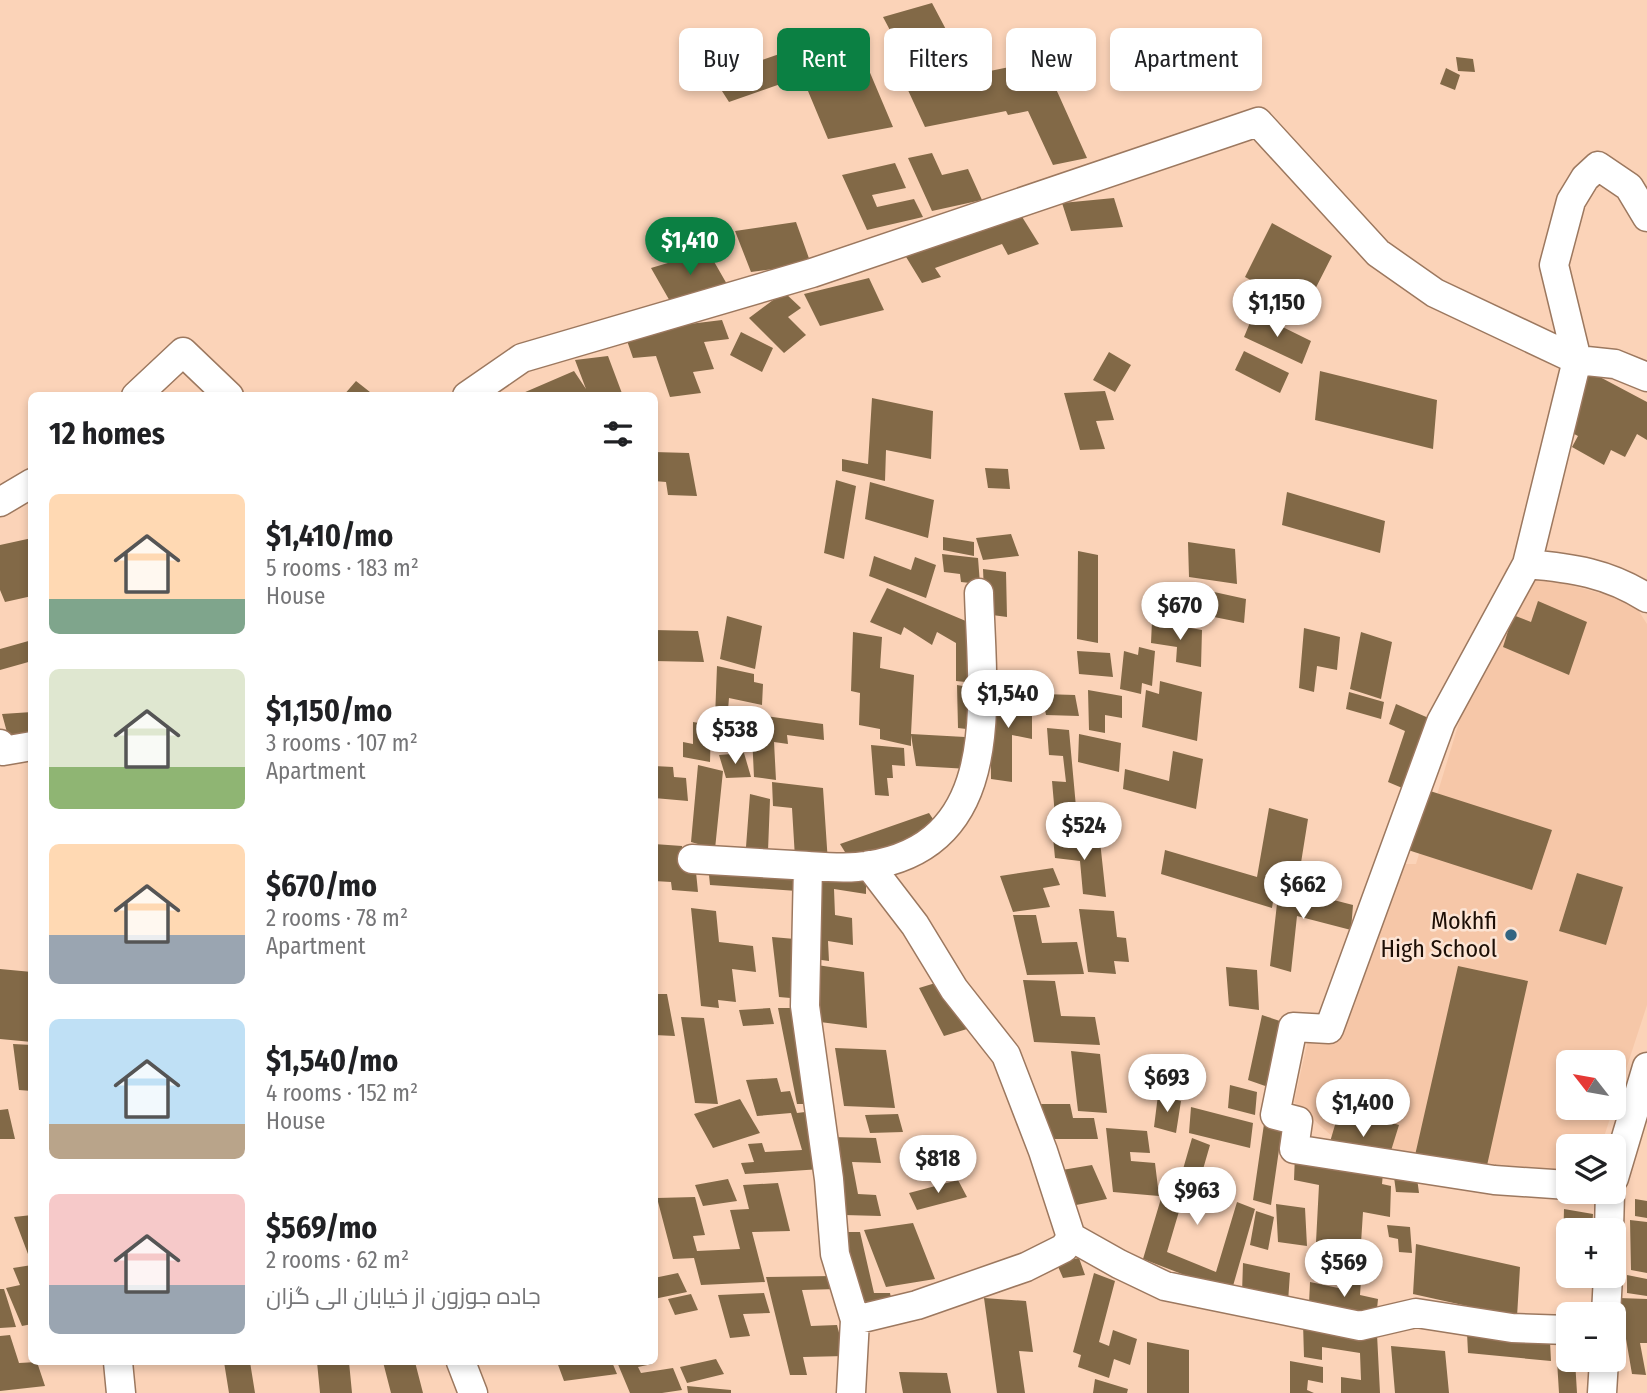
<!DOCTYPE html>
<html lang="en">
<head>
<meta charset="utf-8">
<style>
	body { margin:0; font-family:"Fira Sans Condensed",Cairo,sans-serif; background:#f6f6f6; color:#202124; height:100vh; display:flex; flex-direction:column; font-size:26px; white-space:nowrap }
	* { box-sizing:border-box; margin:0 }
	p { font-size:23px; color:#757577 }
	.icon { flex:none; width:38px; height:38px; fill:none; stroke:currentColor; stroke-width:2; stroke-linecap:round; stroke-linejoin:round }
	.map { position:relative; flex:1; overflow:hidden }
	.details { position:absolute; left:28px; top:392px; width:630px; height:973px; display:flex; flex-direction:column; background:#fff; border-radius:10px; box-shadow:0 4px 10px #0003 }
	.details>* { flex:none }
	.banner { position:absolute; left:679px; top:28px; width:665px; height:63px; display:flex; gap:14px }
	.needle { width:46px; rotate:301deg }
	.tools { position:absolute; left:1556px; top:1050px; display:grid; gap:14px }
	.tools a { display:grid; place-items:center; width:70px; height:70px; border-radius:10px; background:#fff; box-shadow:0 4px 10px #0003; font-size:35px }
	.price { position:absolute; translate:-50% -60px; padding:0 16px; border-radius:24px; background:#fff; color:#222; font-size:23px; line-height:46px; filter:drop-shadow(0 2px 4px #0008) }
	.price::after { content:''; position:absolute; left:50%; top:42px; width:21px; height:16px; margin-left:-10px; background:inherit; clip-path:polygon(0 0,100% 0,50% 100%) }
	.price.selected { background:#0b8043; color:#fff }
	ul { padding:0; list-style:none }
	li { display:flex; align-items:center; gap:21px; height:175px; padding:0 21px }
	li span { display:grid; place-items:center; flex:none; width:196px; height:140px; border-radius:10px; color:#555 }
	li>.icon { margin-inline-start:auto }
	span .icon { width:84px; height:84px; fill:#fffc; stroke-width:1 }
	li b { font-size:30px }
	h2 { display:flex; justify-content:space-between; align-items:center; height:84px; padding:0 21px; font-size:30px }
	.chip { padding:0 24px; border-radius:10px; background:#fff; box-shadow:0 4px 10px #0003; font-size:24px; line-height:63px }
	.chip.selected { background:#0b8043; color:#fff }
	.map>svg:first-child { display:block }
	.built { fill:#f6c7a8; fill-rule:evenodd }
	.building { fill:#826947 }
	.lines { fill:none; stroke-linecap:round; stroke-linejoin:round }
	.street-casing { stroke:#9c785f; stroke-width:31 }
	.street { stroke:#fff; stroke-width:28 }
	.poi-dot { fill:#326582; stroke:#fce4d4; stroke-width:2.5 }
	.labels { text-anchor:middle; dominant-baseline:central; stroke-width:5; stroke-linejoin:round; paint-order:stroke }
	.poi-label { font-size:24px; fill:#1d0f06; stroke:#fce4d4; text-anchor:end }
</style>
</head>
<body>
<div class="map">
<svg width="1647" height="1393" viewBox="0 0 1647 1393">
	<rect width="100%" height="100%" fill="#fbd3b8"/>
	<path class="built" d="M1506,568l127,34 14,22v381l-46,141h-33v24l-15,7 -210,-31 -49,-44 14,-62 95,-176h13zM1568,1062h46v46h-46z"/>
	<path class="building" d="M932,3l28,53 -49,14 -28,-53z
		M788,51l15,25 -74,26 -16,-25z
		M1456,57l17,2 2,13 -17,-1z
		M1043,60l44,98 -34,7 -25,-54 -20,4 -2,-4 -81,16 -18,-39z
		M868,68l25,59 -65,12 -25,-60z
		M1446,68l14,7 -5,15 -15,-6z
		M932,153l10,22 26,-6 14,31 -50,11 -24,-53z
		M895,163l11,25 -34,7 5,12 37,-8 9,18 -56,13 -25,-55z
		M1114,198l9,29 -52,4 -9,-28z
		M1019,212l20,32 -31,11 -6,-11 -67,24 6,9 -19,6 -19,-31z
		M796,222l15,42 -60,8 -16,-41z
		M1272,223l60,33 -27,53 -60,-32z
		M708,251l20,35 -57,17 -20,-35z
		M869,278l15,32 -64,16 -16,-32z
		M784,292l17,16 -13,9 18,18 -22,18 -35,-35z
		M1254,313l57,28 -9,23 -58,-27z
		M722,320l7,19 -25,3 10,27 -21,3 8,21 -31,4 -14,-41 -23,2 -9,-26z
		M741,332l32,16 -11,24 -32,-17z
		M1244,351l45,22 -9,20 -45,-23z
		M1109,352l22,13 -16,27 -22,-12z
		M608,356l15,40h-35l-1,-4 -8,4h-63l58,-25 12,18 -11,-29z
		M1581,367l66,35v38l-10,-6 -12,23 -14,-7 -7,15 -32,-18 6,-11 -25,-13z
		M1320,371l117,29 -4,49 -118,-29z
		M356,381l19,15h-32z
		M1105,391l9,29 -18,1 9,28 -25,1 -16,-57z
		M872,398l61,13 -2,48 -45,-9 -1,31 -43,-10v-12l26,5z
		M654,452l35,1 8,43 -29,-1 -2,-13 -12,-1z
		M985,468l23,1 2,20 -22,-1z
		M836,480l20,6 -12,73 -20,-6z
		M870,482l64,18 -6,38 -63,-19z
		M1287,492l98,29 -5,32 -98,-28z
		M1011,534l8,22 -36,4 -7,-22z
		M943,537l31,5v14l-31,-6z
		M32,538v58l-27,6 -5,-12v-45z
		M1188,542l47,7 2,35 -48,-7z
		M1078,551l20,4v88l-21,-4z
		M942,554l36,4 2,26 -19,-2 -1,-8 -16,-2z
		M874,556l37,14 4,-13 21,8 -10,33 -57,-22z
		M983,569l23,3 1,45 -22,-3z
		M1172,583l18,3v36l-18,-4z
		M887,588l86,36 2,59 -19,-2v-38l-19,-11 -5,13 -28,-18 -3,8 -31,-13z
		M1205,590l41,9 -2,24 -40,-8z
		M1538,601l49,21 -18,53 -66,-28 10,-32 18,7z
		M727,616l35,10 -7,43 -35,-10z
		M1152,621l50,9 -1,37 -25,-5 1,-15 -26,-4z
		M1304,628l36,9 -3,33 -20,-4 -3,26 -15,-4z
		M654,630l44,1 6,31 -50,-1z
		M853,632l29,5 -2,31 34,7 -3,59 54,3 4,32 -53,-3 -5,-31v11l-31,-7v-10l-21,-4 1,-32 -9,-2z
		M1361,632l31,10 -11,57 -31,-10z
		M32,640v21l-32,9v-21z
		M1139,647l16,4 -3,35 -10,-3 -1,11 -21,-5 4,-38 14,4z
		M1077,651l33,2 3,24 -34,-3z
		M717,666l37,8v8l9,2 -1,21 -33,-7 -2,23 -12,-3z
		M1160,681l42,11 -5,49 -55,-14 4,-37 13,4z
		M957,685l17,3 1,42 -17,-2z
		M990,690l42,7v42l-20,-4v47l-21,-3z
		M1088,690l34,6v22l-17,-3v18l-16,-3z
		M1349,692l35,10 -3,17 -35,-10z
		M1042,694l33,1 4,21 -33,-1z
		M1396,704l35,15 -24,71 -19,-8 17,-51 -16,-7z
		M32,712v23l-24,1 -6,-22z
		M751,714l72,10 1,16 -37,-5 1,9 -14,-2 2,38 -22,-3z
		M693,722l18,3 -1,37 -27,-5v-15l10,2z
		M1047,728l22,2 9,99 -22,-2 -4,-46 14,1 -3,-26 -14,-1z
		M1079,734l42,9 -2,29 -41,-10z
		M871,745l33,3 1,18 -13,-1 1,13h-6l2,18 -14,-1z
		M1173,751l30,8 -7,50 -73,-20 2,-20 44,12z
		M744,753l7,24 -25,1 -7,-23z
		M698,765l25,6 -8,78 -24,-7z
		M654,766l19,1 1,10 12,1 2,23 -34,-3z
		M772,782l51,6 5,75 -33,-5 -3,-50 -19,-2z
		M1427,790l125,40 -20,60 -124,-40z
		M750,794l20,5 -2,52 -22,-4z
		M1269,808l39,11 -8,50 -21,-6 -7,45 -111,-34 4,-24 92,27z
		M929,813l10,15 -89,32 -10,-16z
		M1053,837l47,4 6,56 -23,-3 -3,-33 -25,-3z
		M654,844l28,2 2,15 11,1 3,30 -26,-2 -1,-8 -17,-1z
		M708,865l86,6 3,20 -87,-6z
		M1053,868l7,17 -17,3 7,19 -37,5 -13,-36z
		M811,870l55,8v16l-32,-5 1,26 17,3 1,27 -25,-4 1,20 -15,-2z
		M1577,873l46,14 -17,58 -47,-14z
		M1279,886l74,19 -2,25 -54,-14 -6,56 -21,-6z
		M691,908l25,3 3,31 34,4 3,26 -24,-3 4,33 -18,-2 1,8 -18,-2z
		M1079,909l35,2 3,26 9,1 3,24 -15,-1 2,13 -28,-2z
		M1013,915h23l6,28 35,-1 7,32 -57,1z
		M772,937l23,2 7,60 -23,-2z
		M817,965l47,7 3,56 -47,-6z
		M1458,966l70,15 -46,207 -71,-15z
		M1226,967l31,3 2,40 -30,-4z
		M0,969l32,3v19h-4l4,51 -32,-3z
		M1023,980l32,1 6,35 34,1 5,28 -66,-3z
		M942,981l25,48 -23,7 -25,-48z
		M654,994h13l8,42 -21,-1z
		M770,1008l4,16 -31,2 -4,-16z
		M778,1008h17l19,96h-17z
		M1262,1015l24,8 -15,65 -23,-8z
		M681,1017l23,1 14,86 -23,-1z
		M13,1044l19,1v46l-13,-1z
		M835,1048l51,2 9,58 -51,-2z
		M1071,1051l29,3 7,59 -29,-2z
		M777,1078l4,14 9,-1 7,22 8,-1 16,57 -76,5 -4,-11 13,-1 -6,-18 14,-1 3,9 37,-2 -11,-37 -34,3 -11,-36z
		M1230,1085l27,7 -2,23 -27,-7z
		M1158,1095l23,6 -5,32 -22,-6z
		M740,1099l20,34 -47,15 -19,-34z
		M1041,1104h29l3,14h21l4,21h-50z
		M1191,1107l62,16 -3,25 -61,-15z
		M1340,1108l59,17 -14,45 -58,-18z
		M8,1109l7,30h-15v-29z
		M898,1114l5,18 -33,1 -5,-18z
		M1264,1124l18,5 -11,76 -18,-5z
		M1106,1128l41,3 3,22 -20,-1 1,9 24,2 4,33 -46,-4z
		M830,1137l46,1 5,25 -29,-1 6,32 18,1 5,21 -37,-1z
		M1192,1138l18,7 -19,66 -11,-3 -13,44 49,20 21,-70 18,7 -24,84 -88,-34 22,-74 12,5z
		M1295,1154l88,19 -1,11 9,2 -1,31 -27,-5 -4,62 -18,-4v13l-15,-3 2,-35 -12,-3 3,-57 -25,-5z
		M1092,1165l15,34 -36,7 -15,-35z
		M1394,1177l23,1 2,15 -23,-1z
		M728,1179l9,22 -34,5 -8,-21z
		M958,1180l9,17 -50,13 -8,-17z
		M778,1183l12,48 -38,1 13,50 -64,3 -7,-27 -21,1 -16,-61 38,-1 10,38 -12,1 4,15 43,-2 -10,-39 19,-1 -6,-24z
		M1635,1199l12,2v17l-12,-2z
		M1276,1204l29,4 2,38 -29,-4z
		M1564,1209l29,5 -1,16h-24v16l-5,-1z
		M1256,1211l18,6 -6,33 -18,-5z
		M32,1215v47h-1l-17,-45z
		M1630,1220l17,2v51l-16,-3z
		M913,1223l22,56 -49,8 -22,-57z
		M1387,1225l23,2 2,26 -13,-1 -1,-13 -9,-2z
		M843,1232h17l14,61h16l3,14h-33z
		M1416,1244l104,23 -3,50 -104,-23z
		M1079,1258l6,17 -22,3 -7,-16z
		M1243,1263l47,10 -2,29 -46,-9z
		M32,1265v59l-10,2 -16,-38 14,-3 -7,-17z
		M678,1273l9,19 -33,7v-21z
		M1094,1273l21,8 -16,61 10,4 4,-16 24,9 -7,26 -16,-6 -5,19 -31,-11 3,-12 -8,-3z
		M1627,1275l20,4v17l-20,-3z
		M833,1276l4,13 -35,1 9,36 26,-1 8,31 -42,1 4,18h-17l-24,-98z
		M1344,1277l17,3 -1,15 18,4 -2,20 -67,-15 1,-22 33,7z
		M0,1289h4l12,38 -16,1z
		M764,1293l6,20 -27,1 7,22 -20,2 -12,-43z
		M691,1294l7,16 -23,5 -7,-16z
		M984,1298l42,3 7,51 -14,-1 6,42h-28z
		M1619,1298l28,1v44h-7l6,32 -14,-1z
		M1303,1323l74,11 3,59h-39v-16l20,3 -1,-27 -38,-6v13l-18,-3z
		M1467,1333l83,8 1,20 -83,-8z
		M10,1335l9,28 18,-1 8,24 -45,5v-55z
		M1147,1342l42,8v43h-42z
		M1556,1344l12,1v15h7l2,33h-18z
		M1391,1346l54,5 4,42h-54z
		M716,1359l8,15 -37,9 -7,-16z
		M1290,1361l33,6v16l-15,-3 -1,10 7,3h-24z
		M224,1362h26l5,31h-26z
		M317,1362h32l3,31h-32z
		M383,1362h32l8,31h-32z
		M557,1362h55l5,12 -53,7z
		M617,1362h34l1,2 -14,3 3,6 32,-5 9,22 -20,3h-32z
		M899,1372l48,1 4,20h-48z
		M1095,1379l33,10 -1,4h-34z
		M687,1386l44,4v3h-43z"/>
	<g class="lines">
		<defs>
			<path id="street" d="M1647,217l-18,-30 -31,-21 -13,12 -14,23 -17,64 23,95 -50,204c45,4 81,9 120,34
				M136,396l47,-44 46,44
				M467,396l55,-38 290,-85 446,-151 120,131 57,40 142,67 38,4 32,13
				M0,502l32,-19
				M1527,564l-86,158 -112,307 -36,-2 -18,88 23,6 -4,28 200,31 74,5
				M0,744l3,7 29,-5
				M692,859c34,2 68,4 101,6 21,1 44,4 64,2 150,-15 125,-166 122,-274
				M808,866l-3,140 24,173 6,75 20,66 -4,73
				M1614,1178l33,-111
				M1609,1230l1,-38
				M1071,1237l48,27 46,22 195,40 56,-13 96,15 56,2
				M1606,1314l2,-38
				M855,1320l62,-15 109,-38 38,-19 7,-11 -28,-86 -37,-96 -52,-66 -39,-64 -46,-60
				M118,1362l3,31
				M461,1362l12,31
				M1602,1393l2,-33"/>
		</defs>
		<use href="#street" class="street-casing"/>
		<use href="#street" class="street"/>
	</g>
	<circle class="poi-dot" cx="1511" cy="935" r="7"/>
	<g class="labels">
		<g class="poi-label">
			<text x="1497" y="921">Mokhfi<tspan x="1497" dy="28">High School</tspan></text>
		</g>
	</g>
</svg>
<div class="tools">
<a><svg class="needle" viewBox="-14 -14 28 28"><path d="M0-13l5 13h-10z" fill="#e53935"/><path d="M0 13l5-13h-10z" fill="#757577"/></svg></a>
<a><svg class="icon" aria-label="layers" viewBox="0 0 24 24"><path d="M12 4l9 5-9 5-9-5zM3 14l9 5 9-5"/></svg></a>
<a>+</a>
<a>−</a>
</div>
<b class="price selected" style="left:690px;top:277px">$1,410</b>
<b class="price" style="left:1277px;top:339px">$1,150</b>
<b class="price" style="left:1180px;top:642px">$670</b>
<b class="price" style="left:1008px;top:730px">$1,540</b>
<b class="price" style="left:735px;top:766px">$538</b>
<b class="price" style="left:1084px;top:862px">$524</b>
<b class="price" style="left:1303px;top:921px">$662</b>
<b class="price" style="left:1167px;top:1114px">$693</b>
<b class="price" style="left:1363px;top:1139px">$1,400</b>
<b class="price" style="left:938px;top:1195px">$818</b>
<b class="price" style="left:1197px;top:1227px">$963</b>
<b class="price" style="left:1344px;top:1299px">$569</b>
<div class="banner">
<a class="chip">Buy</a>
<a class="chip selected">Rent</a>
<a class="chip">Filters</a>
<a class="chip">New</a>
<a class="chip">Apartment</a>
</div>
<section class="details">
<h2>12 homes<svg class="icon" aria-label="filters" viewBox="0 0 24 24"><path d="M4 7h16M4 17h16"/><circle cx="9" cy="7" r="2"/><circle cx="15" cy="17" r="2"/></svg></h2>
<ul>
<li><span style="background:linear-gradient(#ffd9b3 75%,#7fa58c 0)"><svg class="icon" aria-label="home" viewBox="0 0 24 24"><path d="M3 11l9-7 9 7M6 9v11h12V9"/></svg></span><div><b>$1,410/mo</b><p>5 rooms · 183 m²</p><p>House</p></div></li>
<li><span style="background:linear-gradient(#dfe7d0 70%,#8fb573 0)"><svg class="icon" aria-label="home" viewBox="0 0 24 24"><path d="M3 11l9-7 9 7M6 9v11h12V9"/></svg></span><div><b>$1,150/mo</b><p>3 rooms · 107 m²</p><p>Apartment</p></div></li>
<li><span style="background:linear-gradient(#ffd9b3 65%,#9aa5b1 0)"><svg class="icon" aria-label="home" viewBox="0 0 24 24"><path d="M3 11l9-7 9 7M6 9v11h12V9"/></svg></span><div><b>$670/mo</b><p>2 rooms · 78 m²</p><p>Apartment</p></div></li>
<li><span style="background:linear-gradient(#bfe0f5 75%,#b9a48a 0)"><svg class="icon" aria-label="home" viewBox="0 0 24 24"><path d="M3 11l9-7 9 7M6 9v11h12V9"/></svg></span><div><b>$1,540/mo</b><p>4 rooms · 152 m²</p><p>House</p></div></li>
<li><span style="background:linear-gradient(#f6c9c9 65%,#9aa5b1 0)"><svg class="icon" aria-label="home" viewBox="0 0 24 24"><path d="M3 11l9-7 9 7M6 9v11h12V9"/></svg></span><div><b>$569/mo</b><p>2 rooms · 62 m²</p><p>جاده جوزون از خیابان الی گزان</p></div></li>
</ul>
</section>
</div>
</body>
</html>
